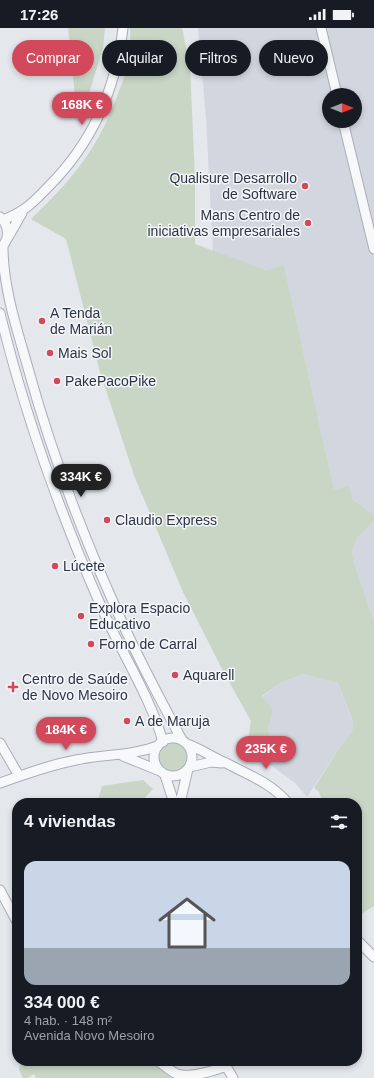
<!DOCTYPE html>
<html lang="es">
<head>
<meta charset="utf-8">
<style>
	body { margin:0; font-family:Arial,sans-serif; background:#242831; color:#f1f3f6; height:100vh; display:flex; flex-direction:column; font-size:15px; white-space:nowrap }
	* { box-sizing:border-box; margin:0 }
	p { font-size:13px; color:#9ea1a6 }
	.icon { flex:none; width:22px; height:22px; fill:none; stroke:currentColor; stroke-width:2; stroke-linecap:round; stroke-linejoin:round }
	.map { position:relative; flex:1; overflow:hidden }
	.sheet { position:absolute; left:12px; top:770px; width:350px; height:268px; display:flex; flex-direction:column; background:#171b24; border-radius:16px; box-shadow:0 2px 6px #0003 }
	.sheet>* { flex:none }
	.top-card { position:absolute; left:12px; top:12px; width:350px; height:36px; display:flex; gap:8px }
	.needle { width:26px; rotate:90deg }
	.fabs { position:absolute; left:322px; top:60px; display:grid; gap:8px }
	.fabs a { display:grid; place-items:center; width:40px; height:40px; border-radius:50%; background:#171b24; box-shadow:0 2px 6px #0003; font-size:20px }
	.price { position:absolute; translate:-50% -34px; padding:0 9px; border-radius:14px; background:#d1495b; color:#fff; font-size:13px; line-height:26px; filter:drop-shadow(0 1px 2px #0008) }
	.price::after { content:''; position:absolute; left:50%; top:24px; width:12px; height:9px; margin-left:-6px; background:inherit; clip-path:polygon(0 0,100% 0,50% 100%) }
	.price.active { background:#222; color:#fff }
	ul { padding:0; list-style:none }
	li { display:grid; align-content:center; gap:8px; height:212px; padding:0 12px }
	li span { display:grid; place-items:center; height:124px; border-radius:12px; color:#555 }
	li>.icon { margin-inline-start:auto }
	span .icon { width:72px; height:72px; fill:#fffc; stroke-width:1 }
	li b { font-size:17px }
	h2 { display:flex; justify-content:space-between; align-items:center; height:48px; padding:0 12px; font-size:17px }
	.pill { padding:0 14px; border-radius:18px; background:#171b24; box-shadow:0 2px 6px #0003; font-size:14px; line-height:36px }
	.pill.active { background:#d1495b; color:#fff }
	.status { display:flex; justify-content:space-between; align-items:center; height:28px; padding:0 20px; background:#171b24; direction:ltr }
	.status svg { height:11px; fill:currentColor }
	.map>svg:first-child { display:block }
	.built { fill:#d2d6de; fill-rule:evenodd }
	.green { fill:#c9d6c5 }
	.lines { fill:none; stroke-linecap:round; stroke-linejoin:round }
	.minor-casing { stroke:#a9aeb7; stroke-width:11 }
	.minor { stroke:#f7f8fa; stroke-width:9 }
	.poi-dot { fill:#d1495b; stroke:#f4f6f9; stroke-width:1.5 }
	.labels { text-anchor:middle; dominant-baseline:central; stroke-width:3; stroke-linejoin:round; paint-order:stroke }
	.poi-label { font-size:14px; fill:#2b3445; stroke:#f4f6f9; text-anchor:start }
</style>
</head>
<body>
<div class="status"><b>17:26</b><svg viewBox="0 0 49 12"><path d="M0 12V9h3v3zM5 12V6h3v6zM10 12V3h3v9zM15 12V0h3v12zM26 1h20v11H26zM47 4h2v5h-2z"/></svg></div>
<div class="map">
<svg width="374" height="1050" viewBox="0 0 374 1050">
	<rect width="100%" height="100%" fill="#e4e7ec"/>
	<path class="built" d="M198,0h176v487l-22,-16 -18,-9 -50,-225 -18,5 -53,-18 -7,-134zM329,67h26v26h-26z
		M374,493v100l-20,-58 -2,-11 5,-14z
		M303,646l35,9 15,39 -1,10 -10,12 -35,53 -12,-14 -26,-19 4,-15 -5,-20 5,-19 -11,-13 18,-14z"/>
	<path class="green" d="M68,0h37l-2,20 -16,52 -11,5z
		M130,0h52l8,39 5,111v66l71,26 18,-5 50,225 15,-4 3,13 22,16v6l-17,17 -5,14 2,11 20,58v285l-13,8 -4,-9v-102h-34l-4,-11 -5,-4 28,-44 10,-12 1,-11 -15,-38 -35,-9 -23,9 -18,13 11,14 -5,19 5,20 -4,15 -23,-11 5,-32 -28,-50 -40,-79 -48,-114 -35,-106 -34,-133 -35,-20c42,-40 69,-73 88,-128 4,-11 10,-24 11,-35 1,-9 0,-19 0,-28z
		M159 729a14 14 0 1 1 28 0a14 14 0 1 1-28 0Z
		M143,752l10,9 -13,14h-43l5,-17z
		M21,1033h131l27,17h-143l-2,-4 -7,4h-4l-4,-8z"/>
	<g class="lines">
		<defs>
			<path id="minor" d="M321,0l16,67
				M343,93l31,128
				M0,189c10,9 10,23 0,32
				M3,192c22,-9 30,-17 46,-34 43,-43 67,-98 74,-158
				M7,211l15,-26
				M3,219c0,41 14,82 25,121 22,81 52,160 86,236 20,47 44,91 68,136
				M0,285c24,100 59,197 100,291 19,45 50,91 63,138
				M154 729a19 19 0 1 1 38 0a19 19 0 1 1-38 0Z
				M0,715l19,33
				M187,716c14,5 25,13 39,19 23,12 45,20 62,40
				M123,728l37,15
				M190,739l21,-5 11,1
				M165,747l9,28
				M0,755c25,-9 50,-18 76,-23 28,-6 55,-4 82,-14
				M180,775l8,-34
				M0,862l17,32
				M357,912l17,17
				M158,1033c6,4 12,10 19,13 14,4 36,-3 49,-8
				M223,1033l10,17"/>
		</defs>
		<use href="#minor" class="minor-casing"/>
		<use href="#minor" class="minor"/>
	</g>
	<g class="poi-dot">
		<circle cx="305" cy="158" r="4"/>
		<circle cx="308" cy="195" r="4"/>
		<circle cx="42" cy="293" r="4"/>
		<circle cx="50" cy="325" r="4"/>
		<circle cx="57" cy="353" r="4"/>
		<circle cx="107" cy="492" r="4"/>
		<circle cx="55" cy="538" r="4"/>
		<circle cx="81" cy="588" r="4"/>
		<circle cx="91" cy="616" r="4"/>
		<circle cx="175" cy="647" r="4"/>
		<path d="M11 653h4v4h4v4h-4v4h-4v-4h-4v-4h4z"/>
		<circle cx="127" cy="693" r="4"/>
	</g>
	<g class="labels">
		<g class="poi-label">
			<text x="297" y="150" text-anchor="end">Qualisure Desarrollo<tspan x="297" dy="16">de Software</tspan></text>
			<text x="300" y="187" text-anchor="end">Mans Centro de<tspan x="300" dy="16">iniciativas empresariales</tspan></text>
			<text x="50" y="285">A Tenda<tspan x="50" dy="16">de Marián</tspan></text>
			<text x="58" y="325">Mais Sol</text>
			<text x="65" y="353">PakePacoPike</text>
			<text x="115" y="492">Claudio Express</text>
			<text x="63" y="538">Lúcete</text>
			<text x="89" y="580">Explora Espacio<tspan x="89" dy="16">Educativo</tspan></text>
			<text x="99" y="616">Forno de Carral</text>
			<text x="183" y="647">Aquarell</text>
			<text x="22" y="651">Centro de Saúde<tspan x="22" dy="16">de Novo Mesoiro</tspan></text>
			<text x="135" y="693">A de Maruja</text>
		</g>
	</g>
</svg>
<div class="fabs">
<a><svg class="needle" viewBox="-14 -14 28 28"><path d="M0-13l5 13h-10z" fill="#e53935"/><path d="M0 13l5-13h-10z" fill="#9ea1a6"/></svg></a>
</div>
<b class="price" style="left:82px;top:98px">168K €</b>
<b class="price active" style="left:81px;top:470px">334K €</b>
<b class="price" style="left:66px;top:723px">184K €</b>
<b class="price" style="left:266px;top:742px">235K €</b>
<div class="top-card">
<a class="pill active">Comprar</a>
<a class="pill">Alquilar</a>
<a class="pill">Filtros</a>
<a class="pill">Nuevo</a>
</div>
<section class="sheet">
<h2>4 viviendas<svg class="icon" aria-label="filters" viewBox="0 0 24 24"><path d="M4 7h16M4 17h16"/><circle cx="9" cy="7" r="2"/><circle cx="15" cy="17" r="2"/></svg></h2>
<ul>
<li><span style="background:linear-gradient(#c9d6e8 70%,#9aa5b1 0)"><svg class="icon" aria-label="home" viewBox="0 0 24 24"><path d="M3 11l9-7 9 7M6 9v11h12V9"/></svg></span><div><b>334 000 €</b><p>4 hab. · 148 m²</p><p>Avenida Novo Mesoiro</p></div></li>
</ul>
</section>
</div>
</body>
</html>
